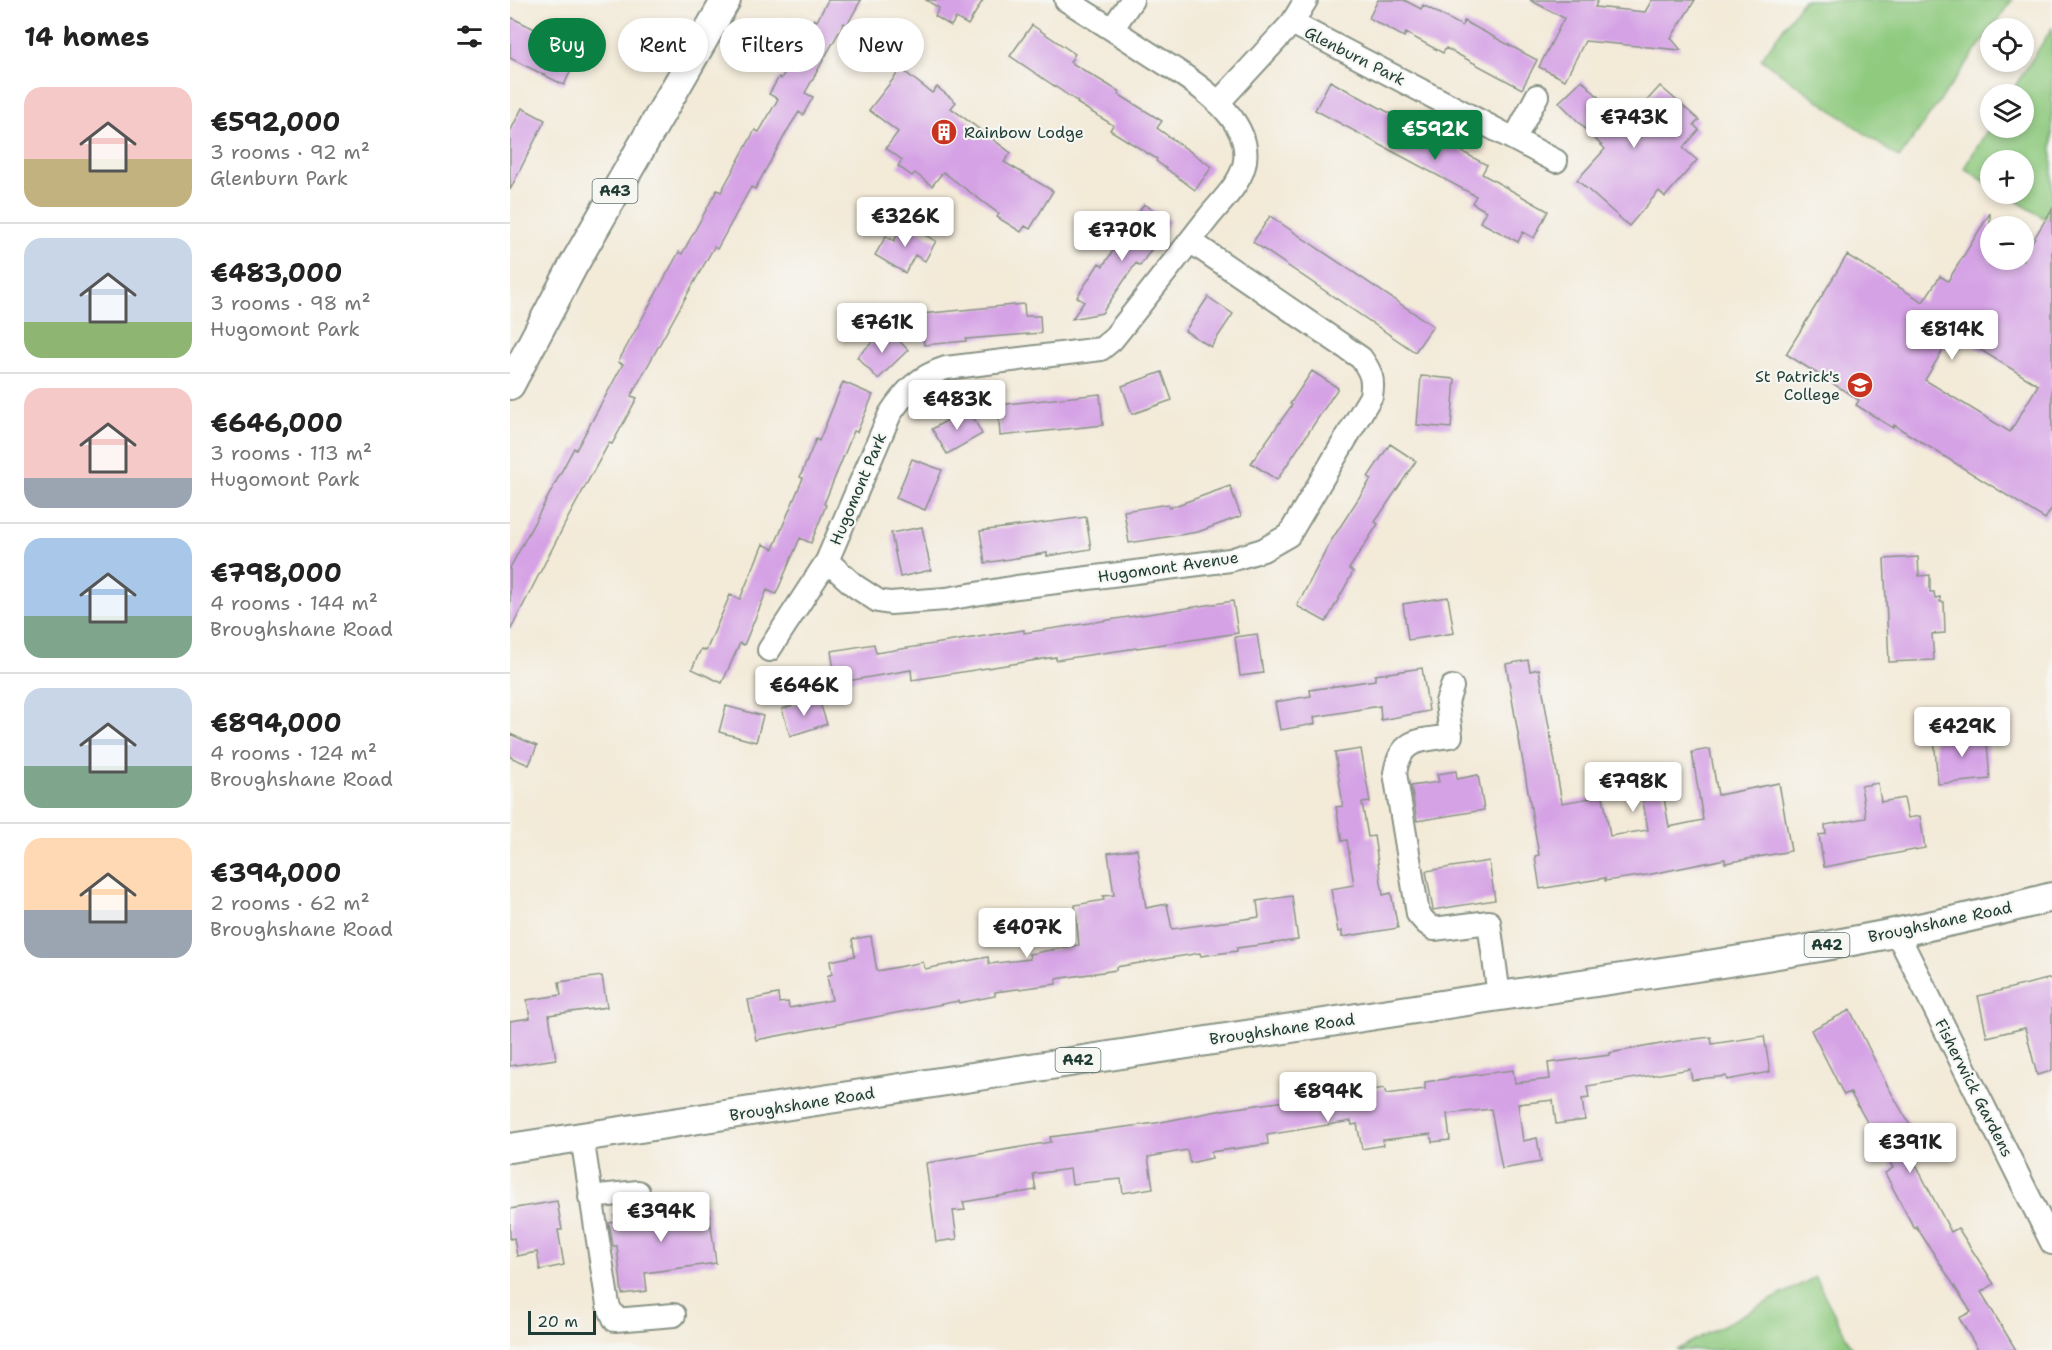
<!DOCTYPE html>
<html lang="en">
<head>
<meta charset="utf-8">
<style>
	body { margin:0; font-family:"Shantell Sans",sans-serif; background:#f2f2f2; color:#222; height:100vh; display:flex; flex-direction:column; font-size:22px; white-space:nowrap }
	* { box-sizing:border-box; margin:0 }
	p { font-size:20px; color:#767676 }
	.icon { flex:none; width:33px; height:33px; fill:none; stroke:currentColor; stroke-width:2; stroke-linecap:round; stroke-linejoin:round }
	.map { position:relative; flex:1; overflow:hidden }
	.drawer { display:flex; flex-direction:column; background:#fff; width:510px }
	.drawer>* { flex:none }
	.top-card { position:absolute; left:18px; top:18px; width:570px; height:54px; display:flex; gap:12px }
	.buttons { position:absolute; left:1470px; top:18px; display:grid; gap:12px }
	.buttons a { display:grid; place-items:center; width:54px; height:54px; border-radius:50%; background:#fff; box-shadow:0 3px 9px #0003; font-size:30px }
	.scale { position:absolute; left:18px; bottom:15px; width:68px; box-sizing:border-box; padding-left:6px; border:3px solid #1f3d34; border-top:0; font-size:16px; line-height:21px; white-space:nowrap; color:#1f3d34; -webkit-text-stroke:4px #f6f6f2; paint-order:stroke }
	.price { position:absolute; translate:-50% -51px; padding:0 14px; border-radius:6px; background:#fff; color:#222; font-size:20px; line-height:39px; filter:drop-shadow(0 2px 3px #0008) }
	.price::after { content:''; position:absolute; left:50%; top:36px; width:18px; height:14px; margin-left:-9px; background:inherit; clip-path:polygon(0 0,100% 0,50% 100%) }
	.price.on { background:#0b8043; color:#fff }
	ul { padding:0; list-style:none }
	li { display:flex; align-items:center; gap:18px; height:150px; padding:0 24px }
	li+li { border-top:2px solid #e0e0e0 }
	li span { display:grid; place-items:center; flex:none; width:168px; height:120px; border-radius:18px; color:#555 }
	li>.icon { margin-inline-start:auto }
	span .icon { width:72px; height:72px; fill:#fffc; stroke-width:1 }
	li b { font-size:26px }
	h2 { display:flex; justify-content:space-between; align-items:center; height:72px; padding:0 24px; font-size:26px }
	.chip { padding:0 21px; border-radius:27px; background:#fff; box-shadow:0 3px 9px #0003; font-size:21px; line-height:54px }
	.chip.on { background:#0b8043; color:#fff }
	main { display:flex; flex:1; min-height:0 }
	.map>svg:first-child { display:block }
	.green { fill:#8fca7f; stroke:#57845a; stroke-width:1.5 }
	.building { fill:#d5a2e5; fill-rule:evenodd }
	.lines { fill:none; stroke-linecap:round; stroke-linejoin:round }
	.minor-casing { stroke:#899486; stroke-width:26 }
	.major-casing { stroke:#899486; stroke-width:32 }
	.minor { stroke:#fff; stroke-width:22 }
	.major { stroke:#fff; stroke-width:28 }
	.labels { text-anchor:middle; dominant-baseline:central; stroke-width:4.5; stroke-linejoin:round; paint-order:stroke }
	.shield { fill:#f6f6f2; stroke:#60746d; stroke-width:1.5 }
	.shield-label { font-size:15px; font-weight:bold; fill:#1f3d34 }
	.street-label { font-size:16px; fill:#1f3d34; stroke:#f6f6f2 }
	.poi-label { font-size:16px; fill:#1f3d34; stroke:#f6f6f2; text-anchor:start }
</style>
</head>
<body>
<main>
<section class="drawer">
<h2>14 homes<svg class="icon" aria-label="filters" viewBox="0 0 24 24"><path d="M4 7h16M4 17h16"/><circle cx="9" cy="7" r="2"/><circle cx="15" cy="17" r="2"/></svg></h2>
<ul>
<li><span style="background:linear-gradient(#f6c9c9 60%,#c2b280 0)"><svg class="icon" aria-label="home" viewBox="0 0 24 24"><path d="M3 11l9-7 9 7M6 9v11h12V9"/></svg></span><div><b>€592,000</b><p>3 rooms · 92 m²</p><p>Glenburn Park</p></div></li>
<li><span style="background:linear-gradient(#c9d6e8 70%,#8fb573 0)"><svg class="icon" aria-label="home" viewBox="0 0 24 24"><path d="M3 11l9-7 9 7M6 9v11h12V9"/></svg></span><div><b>€483,000</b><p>3 rooms · 98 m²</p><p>Hugomont Park</p></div></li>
<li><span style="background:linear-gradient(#f6c9c9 75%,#9aa5b1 0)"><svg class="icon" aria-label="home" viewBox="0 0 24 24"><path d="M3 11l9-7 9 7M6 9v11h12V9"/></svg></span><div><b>€646,000</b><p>3 rooms · 113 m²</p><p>Hugomont Park</p></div></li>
<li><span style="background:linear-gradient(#a9c7e8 65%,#7fa58c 0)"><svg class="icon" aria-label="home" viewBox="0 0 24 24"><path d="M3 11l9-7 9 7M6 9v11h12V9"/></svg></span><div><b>€798,000</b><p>4 rooms · 144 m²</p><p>Broughshane Road</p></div></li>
<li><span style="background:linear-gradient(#c9d6e8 65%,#7fa58c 0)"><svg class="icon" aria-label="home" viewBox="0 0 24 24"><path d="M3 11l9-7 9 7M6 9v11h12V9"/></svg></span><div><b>€894,000</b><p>4 rooms · 124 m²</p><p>Broughshane Road</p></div></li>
<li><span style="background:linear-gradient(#ffd9b3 60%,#9aa5b1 0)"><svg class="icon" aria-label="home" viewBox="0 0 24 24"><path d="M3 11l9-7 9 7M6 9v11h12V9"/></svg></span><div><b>€394,000</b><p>2 rooms · 62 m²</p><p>Broughshane Road</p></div></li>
</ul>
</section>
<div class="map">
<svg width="1542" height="1350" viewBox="0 0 1542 1350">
	<rect width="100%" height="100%" fill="#f6f6f2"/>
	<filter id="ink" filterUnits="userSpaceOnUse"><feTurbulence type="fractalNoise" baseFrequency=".0167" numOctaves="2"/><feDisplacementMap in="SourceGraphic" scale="12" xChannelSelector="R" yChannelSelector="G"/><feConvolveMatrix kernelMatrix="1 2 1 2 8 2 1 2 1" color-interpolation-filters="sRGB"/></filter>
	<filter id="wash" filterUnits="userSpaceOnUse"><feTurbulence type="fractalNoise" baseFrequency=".008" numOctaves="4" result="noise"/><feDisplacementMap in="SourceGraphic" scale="24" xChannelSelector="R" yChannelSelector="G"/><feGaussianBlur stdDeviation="1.35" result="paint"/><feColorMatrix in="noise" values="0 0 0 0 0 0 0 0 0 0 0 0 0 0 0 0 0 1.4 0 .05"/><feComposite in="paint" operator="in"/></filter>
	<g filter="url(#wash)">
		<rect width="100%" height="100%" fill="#f3ead8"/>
		<path class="green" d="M1293,0h209l-113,158 -138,-99z
			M1542,28v195l-47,-29h19v-34h-34v25l-26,-17 26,-42 34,2v-34h-14z
			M1305,1277l38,73h-177z"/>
		<g id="blocks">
			<path class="building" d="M318,0h33l-14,25 -3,-2 -39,70 8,4 -10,18 -4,-3 -9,14 -35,63 -4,-2 -34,62 -3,-2 -36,64 -47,85 6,2 -25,46 -3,-1 -40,73 -59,115v-63l64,-120 2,2 47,-86 -5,-2 61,-110 3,2 35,-64 4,2 34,-62 4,2 19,-33 -9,-5 10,-17 2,2 33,-60 3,2z
				M416,0h57l-15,25 -12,-7 -5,8 -16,-10 4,-8z
				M868,0h26l17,9 2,-4 39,21 2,-5 73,39 -15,29 -76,-41 -3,5 -37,-20 -2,4 -35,-19z
				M1020,0h68l-3,7 50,5 7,-12h43l-24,38 10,12 -96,-9 -20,39 -26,-13 25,-49z
				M0,17l70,34 -16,34 -54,-27z
				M522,25l43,29 -5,8 50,30 -2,2 44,27 -5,7 55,39 -17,23 -39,-29 1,-2 -47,-29 3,-5 -36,-22 1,-1 -68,-46z
				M391,69l31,24 5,-6 19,15 -5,6 60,45 -7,9 49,29 -23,38 -5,-3 -4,6 -24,-15 2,-3 -56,-42 -11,14 -17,-13 -3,3 -14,-10 4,-6 -16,-12 12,-16 -29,-22z
				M1072,80l43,45 35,-39 39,34 -5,5 5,5 -16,18 14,12 -32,37 -6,-6 -30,35 -52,-46 28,-31 -46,-47z
				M820,81l157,84 -5,9 66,37 -14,27 -11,-6 -5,10 -38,-20 6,-11 -14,-8 4,-7 -161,-86z
				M12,108l23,12 -35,70v-58z
				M634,204l26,17 -30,45 -4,-3 -34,50 -30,6 12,-17 -7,-5 22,-34 4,3z
				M1542,209v299l-7,11 -151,-94 -1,3 -37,-23 3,-5 -73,-46 61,-99 76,47 17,-26 8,5 42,-68v47h34v-5zM1443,333l85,52 -28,47 -85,-52z
				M760,216l163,110 -18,26 -162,-110z
				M394,223l32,18 -11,20 -10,-6 -10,18 -30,-18 11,-19 8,5z
				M698,297l25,17 -22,33 -26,-16z
				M514,304l1,12h15l1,17 -75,6v2l-42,4 -3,-31z
				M377,328l21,22 -30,29 -21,-22z
				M802,371l26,17 -61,92 -26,-17 41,-58 -2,-1z
				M652,372l10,28 -40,14 -10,-28z
				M911,376l34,3 -4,49 -34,-3z
				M333,382l30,13 -16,37 -3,-1 -30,73 2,1 -15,38 -11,-5 -24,56 -9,-4 -23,55 -4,-2 -18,40 -30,-14 9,-20 5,2 24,-56 10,4 23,-55 10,5 30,-71 -3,-1 16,-38 3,2z
				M590,394l3,31 -103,11 -2,-31z
				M458,408l14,26 -35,20 -15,-25z
				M880,444l26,17 -41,61 3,2 -29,45 4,3 -27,50 -29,-16 34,-65 40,-62 -3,-2z
				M402,459l30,11 -17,40 -29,-12z
				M720,486l11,30 -43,16 -69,11 -5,-32 44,-7 1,4z
				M576,517l5,32 -44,7v-3l-62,10 -5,-32z
				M412,527l9,43 -31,7 -9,-44z
				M1408,557l1,19 11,-1v17h4l1,6 5,-1v5h4l1,31 -13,1 2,26 -45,2 -5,-103z
				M938,597l6,36 -46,7 -5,-36z
				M723,601l5,32 -182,27v-3l-144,23 -1,-10 -75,13 -5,-32 43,-7 2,9 148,-23v3z
				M747,634l6,39 -23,3 -5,-39z
				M1018,660l2,11 9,-2 23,134 41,-7 7,40 38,-6 -9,-51 21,-4 9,52 34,-7 -11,-68 18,-3 8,46 61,-12 12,68 -66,12v-4l-78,16 -42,6v-3l-65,11 -5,-33 4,-1 -33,-191z
				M912,668l7,43 -48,9 -1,-14 -66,11 1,7 -35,6 -5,-28 36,-6 -1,-6 65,-10v-5z
				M308,697l9,27 -37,12 -8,-27z
				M216,706l37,10 -7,26 -37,-10z
				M1476,732l4,47 -52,5 -4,-47z
				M0,734l27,12 -8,19 -19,-8z
				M851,749l9,53 -8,1 6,34 6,-1 9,59 8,-2 7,35 -56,9v-6l-4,1 -7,-43 23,-4 -7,-45 -5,1 -6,-34 7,-1 -8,-53z
				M946,771l1,8 21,-4 6,35 -67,11 -6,-35 28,-4 -2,-8z
				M1368,783l3,19 23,-4 4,20 12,-2 5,32 -101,19 -5,-32 7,-1 -1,-9 41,-7 -5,-32z
				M627,849l9,59 21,-4 5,25 87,-12 -2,-16 35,-5 6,44 -61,8v3l-36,5 -1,-3 -84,14v3l-60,9v5l-61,8v4l-36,7 -1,-2 -202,39 -8,-40 30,-6 1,9 9,-1 1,6 43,-8 -5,-24 5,-2 -2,-13 25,-5 -3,-17 19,-3 6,35 46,-9 2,7 63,-12 1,7 41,-5 -1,-5 50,-9 -4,-40 29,-5 -1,-4 11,-1 -6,-42z
				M979,861l6,39 -62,10 -7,-39z
				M92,976l5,31 -58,8 7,44 -46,7v-45l20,-3 -3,-18 34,-5 -2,-13z
				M1542,978v93l-15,4 -12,-47 -38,9 -9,-41z
				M1340,1010l37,75 32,56 -12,7 44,84 7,-4 36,56 -13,8 35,58h-38l-19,-32 12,-6 -55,-86 -2,2 -29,-55 8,-5 -43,-76 -6,3 -33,-65z
				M1254,1036l6,36 -43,8 -1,-4 -34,4 -2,-11 -103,17 2,12 -7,1 3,21 -29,4 -3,-24 -35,4 5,37 14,-3 4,24 -39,7 -11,-60 -44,5 3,26 -18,2 -1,-8 -48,6 1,5 -22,4 -5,-25 -5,1 -1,-4 -84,14 1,9 -57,8 1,6 -22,5 -3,-13 -39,7 5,31 -30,5 -2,-14 -49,5 -2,-15 -37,5 3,16 -73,12 2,8 -12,1 4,28 -21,3 -10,-79 125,-21 -1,-5 106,-14 67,-13 103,-15v3l58,-10 2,6 39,-5v-7l49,-7 39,-5 2,13 35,-4 -2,-16 62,-8v-2l68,-12 33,-4 1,7z
				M47,1201l5,29h-4l6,35 -24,5 -3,-18 -20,4 -3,-18 -4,1v-30z
				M198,1203l8,60 -71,10 2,18 -25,3 -5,-48h-4l-4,-23 6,-1 -1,-6z"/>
		</g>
	</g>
	<g filter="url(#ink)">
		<use href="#blocks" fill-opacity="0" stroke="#899486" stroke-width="1.5"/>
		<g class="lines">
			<defs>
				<path id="minor" d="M782,23l264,138
					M602,29l20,-29
					M708,103l74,-80 14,-23
					M1005,138l22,-42
					M317,561l28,25 23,15 12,2 56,-4 71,-12 213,-27 33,-10 26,-15 82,-139c3,-17 0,-24 -10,-38l-171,-117
					M259,650l58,-89 63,-147c15,-23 30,-38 56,-46l155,-19 11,-9c32,-40 64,-81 96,-122 12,-15 31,-33 36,-52 13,-51 -63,-92 -97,-114 -27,-18 -54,-35 -81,-52
					M942,687l-5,15 4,34c-31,5 -50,1 -56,37l23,141 8,9 8,6 55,-7 10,74
					M1387,933l155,310
					M72,1137l26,168 7,15 59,-5
					M80,1197l48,-5"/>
				<path id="major" d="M0,385l63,-119 153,-266
					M0,1148c311,-46 621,-95 931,-143 204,-32 411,-55 611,-108"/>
			</defs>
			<use href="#minor" class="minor-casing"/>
			<use href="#major" class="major-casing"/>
			<use href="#minor" class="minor"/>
			<use href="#major" class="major"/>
		</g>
	</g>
	<defs>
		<symbol id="building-disc" viewBox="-11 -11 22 22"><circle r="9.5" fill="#c8321e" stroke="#f6f6f2"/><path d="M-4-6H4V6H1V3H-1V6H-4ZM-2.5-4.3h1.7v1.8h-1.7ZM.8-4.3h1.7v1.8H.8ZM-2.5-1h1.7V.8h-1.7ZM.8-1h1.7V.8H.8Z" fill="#fff"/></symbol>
		<symbol id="school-disc" viewBox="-11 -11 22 22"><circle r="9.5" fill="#c8321e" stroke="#f6f6f2"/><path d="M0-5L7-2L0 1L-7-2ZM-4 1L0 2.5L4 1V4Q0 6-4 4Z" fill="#fff"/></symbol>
	</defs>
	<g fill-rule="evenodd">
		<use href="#building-disc" x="419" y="117" width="30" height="30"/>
		<use href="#school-disc" x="1335" y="370" width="30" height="30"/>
	</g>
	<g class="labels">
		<g class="shield">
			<rect x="82.5" y="179" width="45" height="24" rx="4.5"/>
			<rect x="1294.5" y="933" width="45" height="24" rx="4.5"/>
			<rect x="545.5" y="1048" width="45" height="24" rx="4.5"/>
		</g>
		<g class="shield-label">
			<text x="105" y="191">A43</text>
			<text x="1317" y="945">A42</text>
			<text x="568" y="1060">A42</text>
		</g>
		<g class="street-label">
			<text transform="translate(845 56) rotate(27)">Glenburn Park</text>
			<text transform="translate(348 489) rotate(-67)">Hugomont Park</text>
			<text transform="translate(658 567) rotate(-8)">Hugomont Avenue</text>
			<text transform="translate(1430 922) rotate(-12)">Broughshane Road</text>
			<text transform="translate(772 1029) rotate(-8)">Broughshane Road</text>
			<text transform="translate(1464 1088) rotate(63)">Fisherwick Gardens</text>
			<text transform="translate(292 1104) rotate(-9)">Broughshane Road</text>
		</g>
		<g class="poi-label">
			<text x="454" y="132">Rainbow Lodge</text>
			<text x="1330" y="376" text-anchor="end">St Patrick's<tspan x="1330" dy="18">College</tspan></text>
		</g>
	</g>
</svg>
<div class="buttons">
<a><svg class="icon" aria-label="locate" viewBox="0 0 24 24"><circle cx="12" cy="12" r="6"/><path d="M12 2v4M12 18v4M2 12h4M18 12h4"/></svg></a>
<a><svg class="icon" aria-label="layers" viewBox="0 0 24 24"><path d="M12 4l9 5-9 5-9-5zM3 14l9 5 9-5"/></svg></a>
<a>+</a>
<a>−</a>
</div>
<div class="scale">20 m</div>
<b class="price" style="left:1124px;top:149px">€743K</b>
<b class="price on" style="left:925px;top:161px">€592K</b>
<b class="price" style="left:395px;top:248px">€326K</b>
<b class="price" style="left:612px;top:262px">€770K</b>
<b class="price" style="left:372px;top:354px">€761K</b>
<b class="price" style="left:1442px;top:361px">€814K</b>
<b class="price" style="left:447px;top:431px">€483K</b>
<b class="price" style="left:294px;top:717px">€646K</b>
<b class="price" style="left:1452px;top:758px">€429K</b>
<b class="price" style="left:1123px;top:813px">€798K</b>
<b class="price" style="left:517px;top:959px">€407K</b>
<b class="price" style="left:818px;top:1123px">€894K</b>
<b class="price" style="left:1400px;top:1174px">€391K</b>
<b class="price" style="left:151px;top:1243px">€394K</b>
<div class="top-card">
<a class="chip on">Buy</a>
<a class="chip">Rent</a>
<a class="chip">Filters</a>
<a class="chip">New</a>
</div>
</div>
</main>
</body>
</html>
